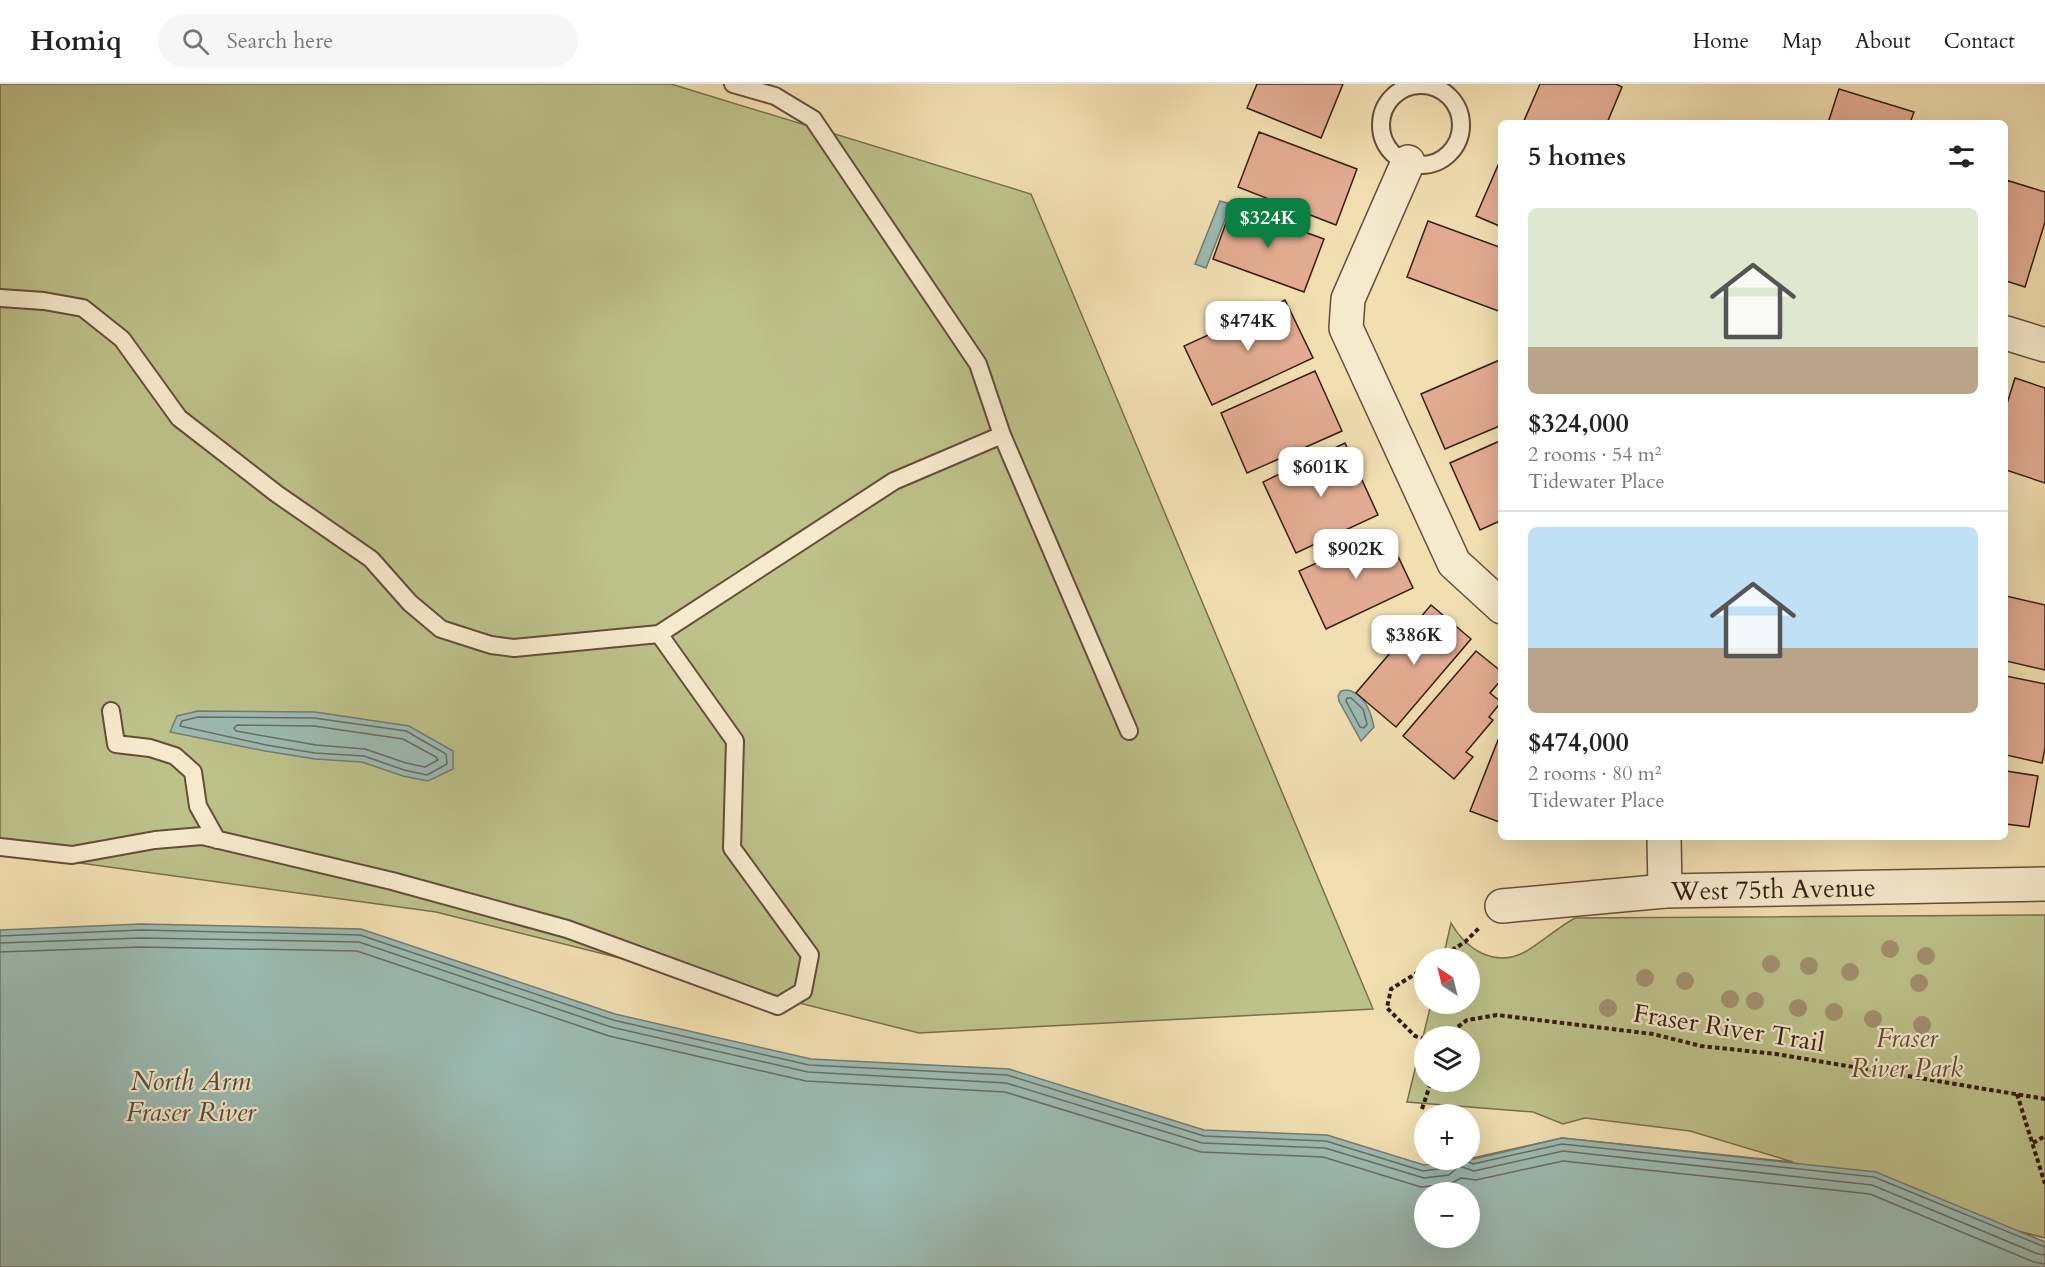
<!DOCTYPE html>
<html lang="en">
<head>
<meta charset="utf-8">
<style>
	body { margin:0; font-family:Cardo,serif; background:#f6f6f6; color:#222; height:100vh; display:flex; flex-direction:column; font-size:22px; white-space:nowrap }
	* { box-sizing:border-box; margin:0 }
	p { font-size:20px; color:#767676 }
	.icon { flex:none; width:33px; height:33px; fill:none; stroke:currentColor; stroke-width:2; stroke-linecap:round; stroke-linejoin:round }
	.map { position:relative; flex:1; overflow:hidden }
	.drawer { position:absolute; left:1498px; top:36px; width:510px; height:720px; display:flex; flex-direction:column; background:#fff; border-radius:9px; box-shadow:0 6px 24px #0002 }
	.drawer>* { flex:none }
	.needle { width:39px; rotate:325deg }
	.controls { position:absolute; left:1414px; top:864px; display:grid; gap:12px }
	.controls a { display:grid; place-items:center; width:66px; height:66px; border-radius:50%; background:#fff; box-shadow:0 6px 24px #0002; font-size:30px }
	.price { position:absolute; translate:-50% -51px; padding:0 14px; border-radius:12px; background:#fff; color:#222; font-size:20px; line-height:39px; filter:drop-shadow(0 2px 3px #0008) }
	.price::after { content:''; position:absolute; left:50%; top:36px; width:18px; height:14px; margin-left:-9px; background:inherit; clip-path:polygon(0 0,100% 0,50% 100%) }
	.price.active { background:#0b8043; color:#fff }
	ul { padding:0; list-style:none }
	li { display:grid; align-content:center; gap:12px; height:318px; padding:0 30px }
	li+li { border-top:2px solid #e0e0e0 }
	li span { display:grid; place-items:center; height:186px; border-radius:9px; color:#555 }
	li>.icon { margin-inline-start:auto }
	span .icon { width:108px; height:108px; fill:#fffc; stroke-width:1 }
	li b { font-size:26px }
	h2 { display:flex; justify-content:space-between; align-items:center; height:72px; padding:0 30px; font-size:26px }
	header { display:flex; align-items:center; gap:36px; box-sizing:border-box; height:84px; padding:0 30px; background:#fff; border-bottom:2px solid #e0e0e0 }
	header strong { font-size:28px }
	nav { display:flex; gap:33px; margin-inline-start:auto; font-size:21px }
	.search { width:420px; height:54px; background:#f6f6f6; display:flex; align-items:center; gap:15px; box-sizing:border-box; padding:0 21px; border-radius:33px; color:#767676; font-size:22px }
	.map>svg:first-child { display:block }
	.green { fill:#bdc18a; stroke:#7a6e4e; stroke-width:1.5; fill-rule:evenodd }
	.water { fill:#9cbbb3; stroke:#737b73; stroke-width:1.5; fill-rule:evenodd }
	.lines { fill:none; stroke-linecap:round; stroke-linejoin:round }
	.shore { stroke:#696c62; stroke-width:1.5 }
	.building { fill:#e3ac92; stroke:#361c12; stroke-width:1.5 }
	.lane-casing { stroke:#654d3a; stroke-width:20 }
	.street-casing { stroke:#654d3a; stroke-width:36 }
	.path { stroke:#361c12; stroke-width:4; stroke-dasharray:4.5 3; stroke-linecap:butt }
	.lane { stroke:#f6eacc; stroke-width:16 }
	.street { stroke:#f6eacc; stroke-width:33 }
	.tree { fill:#a08f6d }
	.labels { text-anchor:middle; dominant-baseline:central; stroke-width:4.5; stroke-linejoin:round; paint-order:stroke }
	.street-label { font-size:26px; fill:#361c12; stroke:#f6eacc }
	.park-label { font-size:26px; font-style:italic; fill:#5e4e36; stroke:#f6eacc }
	.water-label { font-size:27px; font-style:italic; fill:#554c42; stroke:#f6eacc }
</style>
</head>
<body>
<header>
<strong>Homiq</strong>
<div class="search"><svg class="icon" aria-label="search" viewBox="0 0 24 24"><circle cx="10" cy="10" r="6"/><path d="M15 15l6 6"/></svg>Search here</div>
<nav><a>Home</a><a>Map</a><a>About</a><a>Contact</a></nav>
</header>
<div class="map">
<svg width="2045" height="1183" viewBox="0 0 2045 1183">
	<rect width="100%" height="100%" fill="#f1dfb1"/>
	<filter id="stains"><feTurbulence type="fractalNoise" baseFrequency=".00333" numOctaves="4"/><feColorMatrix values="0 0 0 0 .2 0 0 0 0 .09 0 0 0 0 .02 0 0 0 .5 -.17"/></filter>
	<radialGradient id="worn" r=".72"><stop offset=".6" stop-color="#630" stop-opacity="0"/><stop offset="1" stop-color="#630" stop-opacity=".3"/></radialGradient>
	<path class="green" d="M0,0h671l360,110 342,815 -454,24 -483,-121 -436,-60z
		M2045,831v323l-27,-7 27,11v25l-575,-75 -7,-32 99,-22 231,24 -103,-31 -105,-13 -22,6 -30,-12 -126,-10 24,-98h39v-46h-27l8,-35c15,26 43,45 74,29 17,-10 32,-24 50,-34zM1425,952h45v46h-45z"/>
	<path class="water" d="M1220,117l11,3 -25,64 -11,-4z
		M1346,606c18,2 25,22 28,37l-13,14 -22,-40 -1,-5 3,-5z
		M198,627l117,1 94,14 44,25v18l-25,12 -25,-5 -41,-14 -47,-3 -50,-8 -95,-19 7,-16z
		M141,840l220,5 254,85 196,45 198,10 195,61 123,5 97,30 46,-5 92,-22 314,34 169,70v25h-2045v-337zM1425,1108h45v46h-45z"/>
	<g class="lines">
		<path class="shore" d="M1347,614h4l12,11 4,15 -3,4 -4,-1 -14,-26z
			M198,633l116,1 92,13 40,23 1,10 -20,11 -23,-5 -40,-14 -49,-3 -49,-8 -86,-19 2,-5z
			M237,641l77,1 89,13 33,18 2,3 -13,7 -19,-4 -41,-14 -49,-4 -80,-14 -2,-3z
			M0,852l141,-6 219,5 253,85 196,45 198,10 197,61 122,5 97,30 22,-3 5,-3 1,-5
			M0,859l141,-5 218,4 252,85 197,45 198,11 196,60 123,5 99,30 25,-3 10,-9 15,5 89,-20 309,34 166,69 7,1
			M0,868l141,-5 216,4 252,85 197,45 199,11 196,60 122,5 98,30 29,-3 11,-6 15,2 87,-19 307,33 164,68 11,2
			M1465,1076l8,4 89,-20 312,33 171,70"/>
	</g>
	<path class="building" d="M1257,0h86l-22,54 -74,-30z
		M1540,0h76l6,3 -15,36h-84z
		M1839,5l75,23 -4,11h-82z
		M1259,48l98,37 -21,56 -98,-38z
		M1502,72v71l-26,-11z
		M2006,96l39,12v30l-20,65 -19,-6z
		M1232,122l92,33 -20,53 -91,-33z
		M1428,137l74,27 -1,64 -94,-35z
		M1285,216l28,58 -101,47 -28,-59z
		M1502,275v66l-57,24 -24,-55z
		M1315,287l27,60 -95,42 -26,-60z
		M2015,294l30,10v95l-39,-13v-63z
		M1502,356v80l-22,10 -30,-67z
		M1345,359l33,72 -82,38 -33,-71z
		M1386,447l27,57 -87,41 -27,-58z
		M2006,512l39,9v65l-39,-9z
		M1431,521l40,34 -75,88 -40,-34z
		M1476,567l26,21v7l-12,14 11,9 -12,15 4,3 -27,32 7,5 -19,22 -51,-43z
		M2006,592l39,8v64l-3,15 -36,-8z
		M1502,646v93l-32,-12z
		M2006,687l32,5 -9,51 -23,-3z"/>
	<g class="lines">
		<defs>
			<path id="lane" d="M733,0l42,12 38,23 165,245 24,71 127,296
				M1381 41a40 40 0 1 1 80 0a40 40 0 1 1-80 0Z
				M0,214l44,3 39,7 39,31 57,79 98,76 94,65 39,44 31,26 50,16 23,3 145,-14 235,-153 108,-46
				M111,627l5,33 34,4 25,8 18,16 5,34 19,34
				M0,763l72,8 83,-15 47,-4 190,45 175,48 211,77 25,-15 7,-36 -78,-107 3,-107 -76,-107"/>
			<g id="street">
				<path d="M1408,78l-60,137 -2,29 108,235 48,44"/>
				<path d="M2006,249l39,12"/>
				<path d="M1664,753l1,54"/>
				<path id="s1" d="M1502,822l163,-15 380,-7"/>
			</g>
		</defs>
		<use href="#lane" class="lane-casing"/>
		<use href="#street" class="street-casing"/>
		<path class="path" d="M1439,874l26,-16 15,-15
			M1425,884l-34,21 -4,19 28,28 10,3
			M1446,952l21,-16 30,-5 156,19 48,12 75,8 269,45
			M2017,1010l28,90
			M1422,1025l9,-27
			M2033,1059l12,-7"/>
		<use href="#lane" class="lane"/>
		<use href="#street" class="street"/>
	</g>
	<g class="tree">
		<circle cx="1890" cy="865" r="9"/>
		<circle cx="1926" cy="872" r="9"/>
		<circle cx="1771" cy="880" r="9"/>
		<circle cx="1809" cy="882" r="9"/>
		<circle cx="1850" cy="888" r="9"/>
		<circle cx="1645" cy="894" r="9"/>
		<circle cx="1685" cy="897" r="9"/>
		<circle cx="1919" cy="899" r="9"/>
		<circle cx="1730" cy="915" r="9"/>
		<circle cx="1755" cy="917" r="9"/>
		<circle cx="1608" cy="924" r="9"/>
		<circle cx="1798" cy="924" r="9"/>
		<circle cx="1834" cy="928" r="9"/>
		<circle cx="1873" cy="935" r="9"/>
		<circle cx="1922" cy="941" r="9"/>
	</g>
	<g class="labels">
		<g class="street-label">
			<text stroke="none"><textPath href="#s1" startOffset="272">West 75th Avenue</textPath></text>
			<text transform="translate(1729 944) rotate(9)">Fraser River Trail</text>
		</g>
		<g class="park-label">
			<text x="1907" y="954">Fraser<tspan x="1907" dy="30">River Park</tspan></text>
		</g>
		<g class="water-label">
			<text x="191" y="997">North Arm<tspan x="191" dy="31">Fraser River</tspan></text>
		</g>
	</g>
	<rect width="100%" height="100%" filter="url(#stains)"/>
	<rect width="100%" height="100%" fill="url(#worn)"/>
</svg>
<div class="controls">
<a><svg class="needle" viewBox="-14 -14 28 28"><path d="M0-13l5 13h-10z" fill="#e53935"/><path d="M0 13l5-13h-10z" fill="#767676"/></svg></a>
<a><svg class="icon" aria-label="layers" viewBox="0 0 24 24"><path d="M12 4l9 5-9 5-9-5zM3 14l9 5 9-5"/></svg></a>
<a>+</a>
<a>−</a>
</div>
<b class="price active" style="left:1268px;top:165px">$324K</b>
<b class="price" style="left:1248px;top:268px">$474K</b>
<b class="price" style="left:1321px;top:414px">$601K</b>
<b class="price" style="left:1356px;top:496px">$902K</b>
<b class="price" style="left:1414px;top:582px">$386K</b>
<section class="drawer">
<h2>5 homes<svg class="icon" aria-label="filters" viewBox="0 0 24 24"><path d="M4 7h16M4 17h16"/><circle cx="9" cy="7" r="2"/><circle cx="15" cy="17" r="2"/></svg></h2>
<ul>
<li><span style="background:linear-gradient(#dfe7d0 75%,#b9a48a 0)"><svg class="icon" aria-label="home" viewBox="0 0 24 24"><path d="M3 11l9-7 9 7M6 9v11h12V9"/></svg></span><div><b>$324,000</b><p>2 rooms · 54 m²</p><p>Tidewater Place</p></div></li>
<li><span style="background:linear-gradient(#bfe0f5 65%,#b9a48a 0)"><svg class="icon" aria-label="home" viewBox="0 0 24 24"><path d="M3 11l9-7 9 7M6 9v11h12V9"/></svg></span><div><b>$474,000</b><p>2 rooms · 80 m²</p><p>Tidewater Place</p></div></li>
</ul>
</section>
</div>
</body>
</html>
